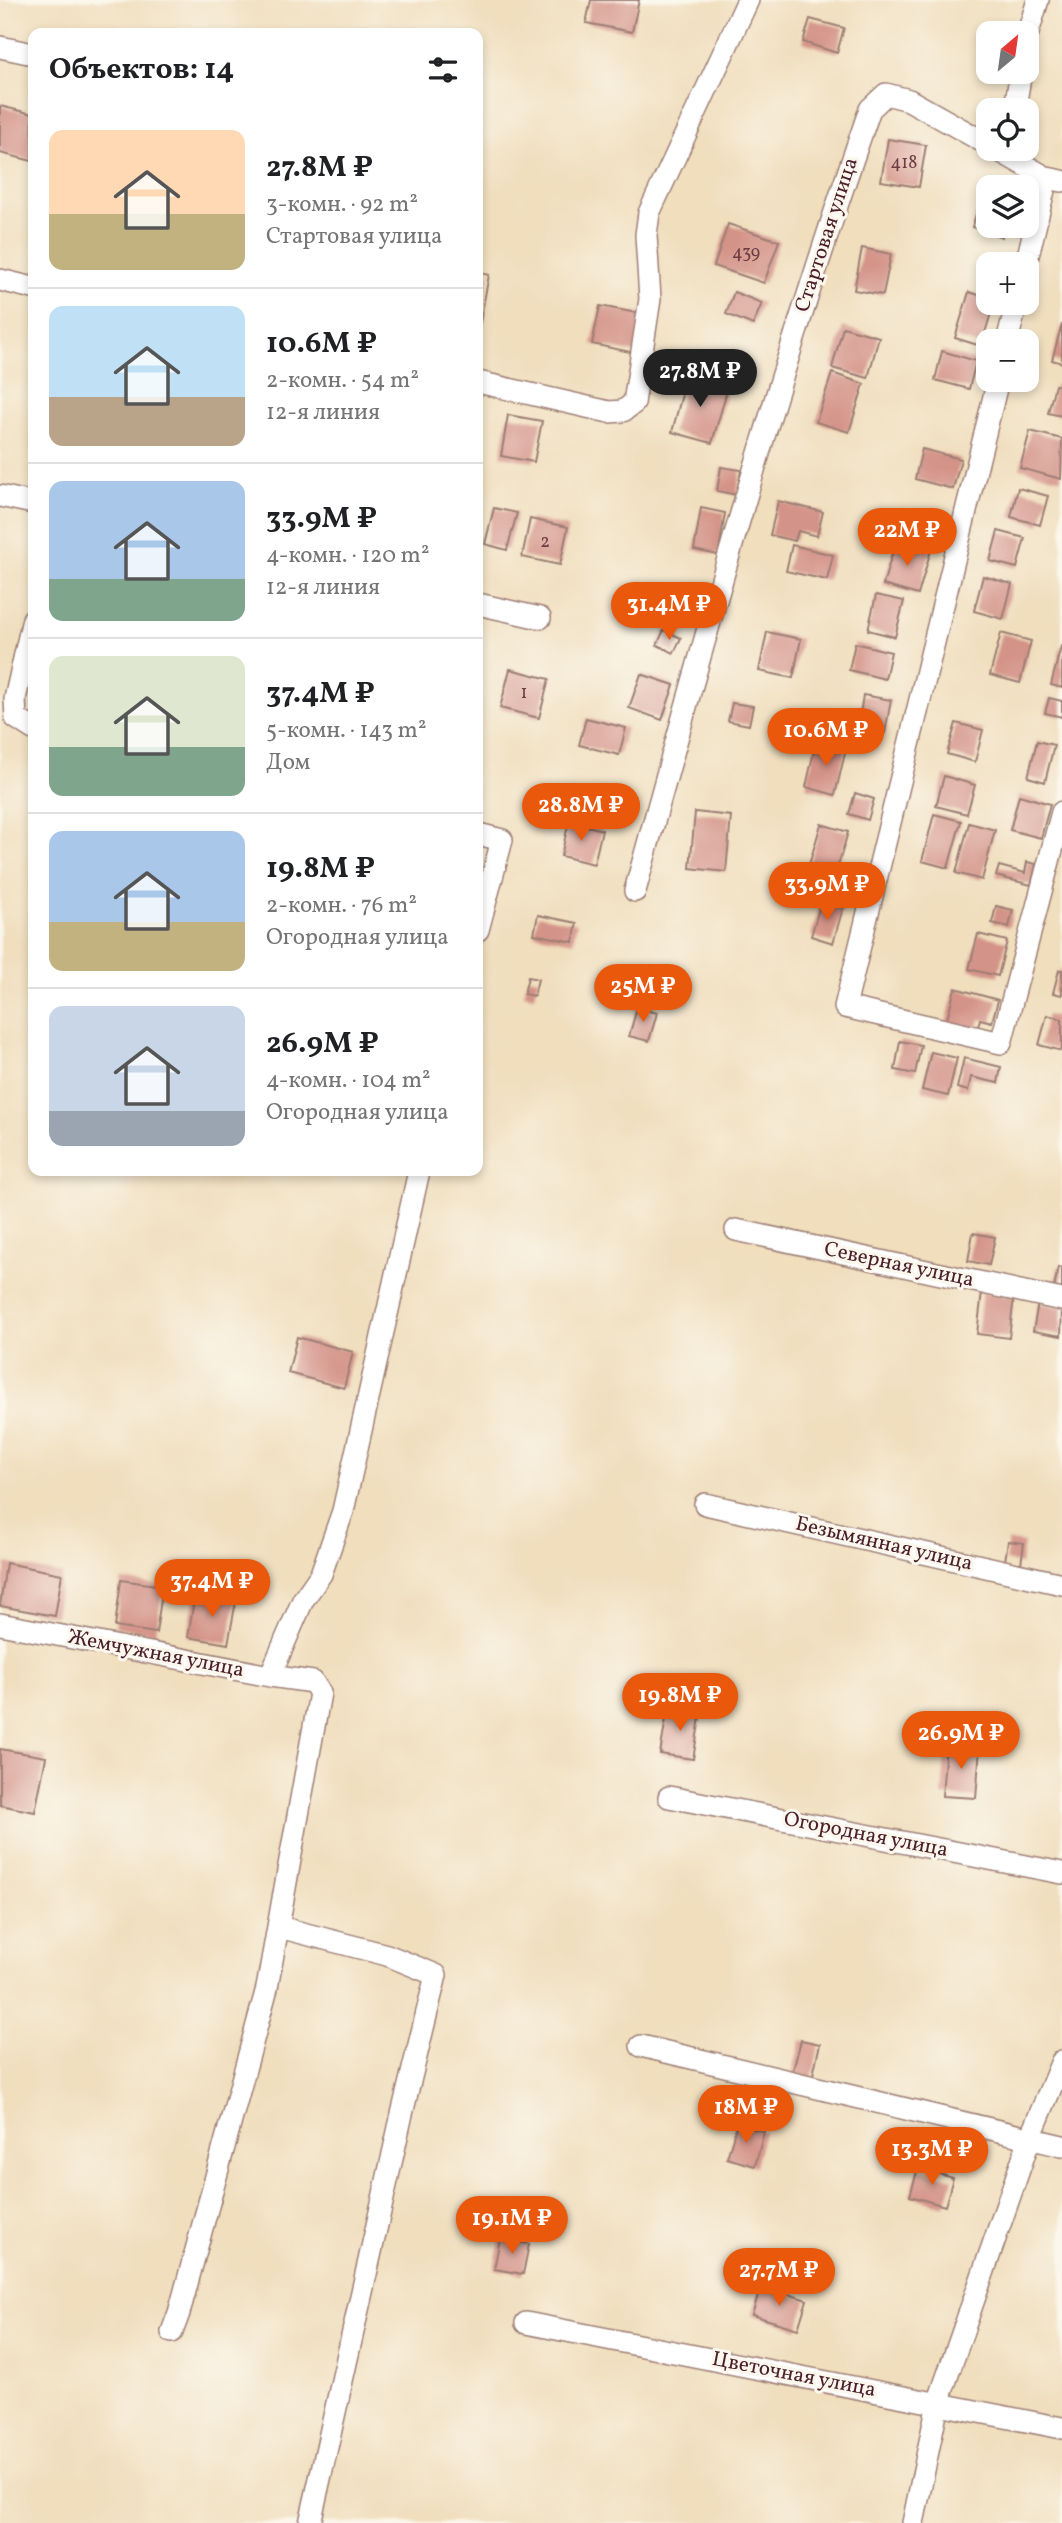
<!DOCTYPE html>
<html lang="ru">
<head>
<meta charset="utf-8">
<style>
	body { margin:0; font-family:Vollkorn,serif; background:#f6f6f6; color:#202124; height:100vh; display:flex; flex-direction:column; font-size:26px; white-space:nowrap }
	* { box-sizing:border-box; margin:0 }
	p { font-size:23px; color:#757577 }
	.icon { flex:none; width:38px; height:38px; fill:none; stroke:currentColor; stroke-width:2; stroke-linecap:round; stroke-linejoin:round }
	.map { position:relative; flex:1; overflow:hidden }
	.sheet { position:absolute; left:28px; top:28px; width:455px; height:1148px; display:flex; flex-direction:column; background:#fff; border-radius:14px; box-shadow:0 4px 10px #0003 }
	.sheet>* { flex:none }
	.needle { width:46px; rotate:29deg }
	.controls { position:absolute; left:976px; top:21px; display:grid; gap:14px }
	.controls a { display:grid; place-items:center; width:63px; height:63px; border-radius:14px; background:#fff; box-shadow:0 4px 10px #0003; font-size:35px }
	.price { position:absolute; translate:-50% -60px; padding:0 16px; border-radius:24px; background:#ea580c; color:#fff; font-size:23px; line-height:46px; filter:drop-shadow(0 2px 4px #0008) }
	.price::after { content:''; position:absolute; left:50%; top:42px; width:21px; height:16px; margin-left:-10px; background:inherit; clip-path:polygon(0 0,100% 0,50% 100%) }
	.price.current { background:#222; color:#fff }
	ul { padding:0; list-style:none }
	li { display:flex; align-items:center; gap:21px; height:175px; padding:0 21px }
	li+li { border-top:2px solid #e0e0e0 }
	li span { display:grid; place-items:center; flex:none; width:196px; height:140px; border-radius:14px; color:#555 }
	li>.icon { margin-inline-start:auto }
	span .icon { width:84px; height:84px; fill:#fffc; stroke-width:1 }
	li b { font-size:30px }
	h2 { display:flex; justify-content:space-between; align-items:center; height:84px; padding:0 21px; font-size:30px }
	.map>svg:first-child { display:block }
	.building { fill:#d49388 }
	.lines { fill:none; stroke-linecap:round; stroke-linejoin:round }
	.street-casing { stroke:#9d7e74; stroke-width:24 }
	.street { stroke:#fff; stroke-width:21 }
	.labels { text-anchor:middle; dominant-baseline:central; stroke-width:6; stroke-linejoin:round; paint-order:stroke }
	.number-label { font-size:18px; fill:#6c3c42 }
	.street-label { font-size:21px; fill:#4a1f2b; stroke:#fbf7ec }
</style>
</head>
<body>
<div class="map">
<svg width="1062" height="2523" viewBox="0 0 1062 2523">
	<rect width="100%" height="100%" fill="#fbf7ec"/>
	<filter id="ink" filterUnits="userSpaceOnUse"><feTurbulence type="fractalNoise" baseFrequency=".0143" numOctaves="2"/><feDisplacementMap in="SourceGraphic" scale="14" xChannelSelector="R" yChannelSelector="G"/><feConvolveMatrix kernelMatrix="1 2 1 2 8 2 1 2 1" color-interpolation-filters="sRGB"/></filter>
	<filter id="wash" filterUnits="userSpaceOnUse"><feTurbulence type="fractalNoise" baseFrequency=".00686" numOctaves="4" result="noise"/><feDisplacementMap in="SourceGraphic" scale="28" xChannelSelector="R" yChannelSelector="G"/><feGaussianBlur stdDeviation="1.57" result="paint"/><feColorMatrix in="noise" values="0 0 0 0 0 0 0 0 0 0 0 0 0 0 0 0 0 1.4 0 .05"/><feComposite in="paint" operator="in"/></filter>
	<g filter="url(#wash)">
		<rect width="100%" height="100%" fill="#f0debd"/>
		<g id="blocks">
			<path class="building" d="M591,0h48l-7,32 -46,-9z
				M810,19l34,9 -7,25 -34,-11z
				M0,106l33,8 -1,47 -32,-8z
				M888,139l38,6 -7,42 -38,-6z
				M981,200l8,2v24h16l-3,11 -30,-10z
				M728,224l51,17 -15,42 -50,-17z
				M862,248l29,6 -8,41 -29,-5z
				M478,272l11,3 -10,53h-1z
				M734,292l28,11 -9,22 -27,-11z
				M969,292l20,6v5h5l-13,43 -26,-8z
				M600,306l42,8 -7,39 -43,-9z
				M1062,324v39l-10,-3z
				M843,327l36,10 -11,41 -36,-10z
				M942,351l34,10 -7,28 -34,-9z
				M832,373l32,11 -15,48 -33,-10z
				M687,376l41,11 -16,56 -40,-11z
				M1055,385l7,1v30l-14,-3z
				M508,415l34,6 -8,41 -33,-6z
				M1030,431l32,8 -1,40 -41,-11z
				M922,449l39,10 -8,30 -38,-10z
				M721,467l20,3 -4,25 -20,-4z
				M1018,488l30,8 -8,29 -29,-8z
				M778,501l45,11 -6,24 -19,-5 -3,10 -25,-6z
				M494,508l23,5 -10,37 -22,-6z
				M701,508l24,5 -7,42 -24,-5z
				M530,519l38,8 -8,38 -38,-8z
				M998,531l27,7 -8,30 -27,-7z
				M896,540l35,10 -13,45 -35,-10z
				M792,545l41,10 -6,25 -41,-9z
				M983,576l29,8 -9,35 -29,-8z
				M876,595l28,6 -9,36 -27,-7z
				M664,630l17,8 -7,15 -17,-8z
				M767,632l34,7 -8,39 -34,-7z
				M1001,633l30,8 -11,42 -30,-8z
				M855,643l36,9 -6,27 -36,-9z
				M1061,646h1v42l-11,-3z
				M510,669l39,10 -10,39 -39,-10z
				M641,674l33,11 -12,35 -33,-12z
				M863,695l28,5 -6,33 -27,-5z
				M1049,698l13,3v16l-17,-4z
				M732,703l21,3 -4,19 -21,-4z
				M586,718l40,10 -7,27 -40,-10z
				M956,723l27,7 -8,32 -28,-8z
				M1037,741l17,4 -9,37 -17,-5z
				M816,742l30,7 -11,46 -29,-8z
				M944,776l31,9 -8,29 -31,-8z
				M855,793l19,6 -6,21 -19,-6z
				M1019,795l31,9 -9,34 -31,-8z
				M695,812l36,4 -5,56 -36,-4z
				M934,814l27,7 -13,47 -26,-7z
				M569,821l33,9 -8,34 -33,-8z
				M969,823l26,7 -13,50 -26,-7z
				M821,824l27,8 -15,51 -27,-8z
				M1027,862l9,2 -5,21 -35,-9 3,-10 26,7z
				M821,902l22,6 -10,35 -22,-7z
				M996,906l17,4 -4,17 -17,-4z
				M538,915l39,8 -4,19 -39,-8z
				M978,934l29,7 -9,35 -29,-7z
				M1059,970h3v25l-9,-2z
				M528,977l10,2 -4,17 -10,-2z
				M955,988l43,12 -6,22 -12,-3 -3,12 -31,-8z
				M637,1008l20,5 -8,28 -20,-5z
				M1047,1015l15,4v32l-23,-6z
				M900,1041l21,4 -6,29 -20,-4z
				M931,1052l26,6 -9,38 -26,-6z
				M964,1058l37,9 -3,16 -27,-6 -3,14 -11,-3z
				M973,1233l22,4 -6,28 -21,-4z
				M1058,1267l4,1v23l-8,-2z
				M982,1292l32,5 -5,41 -32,-4z
				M1038,1303l24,4 -1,29 -28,-5z
				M297,1337l56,15 -9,36 -56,-15z
				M1008,1541l16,2 -3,21 -16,-3z
				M6,1563l56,11 -7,42 -55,-10z
				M121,1580l42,6 -7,47 -41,-6z
				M195,1594l41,7 -8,43 -40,-7z
				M668,1707l33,5 -8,47 -33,-5z
				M946,1744l34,3 -4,51 -34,-2z
				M0,1749l46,8 -11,55 -35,-7z
				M801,2040l19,4 -9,39 -20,-5z
				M737,2124l27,8 -9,34 -28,-8z
				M918,2168l35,10 -8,28 -35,-10z
				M500,2239l29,5 -6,30 -29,-5z
				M761,2286l46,14 -9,29 -46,-14z"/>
		</g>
	</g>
	<g filter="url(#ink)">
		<use href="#blocks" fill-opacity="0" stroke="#9d7e74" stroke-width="2"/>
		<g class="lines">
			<defs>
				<path id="street" d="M1027,36l11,-36
					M0,47l33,7
					M1017,110l-1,-9 5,-29
					M996,149l51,29 15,3
					M1026,264l21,-86
					M0,280l33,8
					M1007,341l10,-38
					M998,380l-153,627 156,36 61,-231
					M478,382l131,30 14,-1 11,-8 16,-104 -4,-64 3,-22 99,-213
					M0,496l33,7
					M478,604l62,14
					M33,619l-18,80 1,19 17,11
					M478,834l24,6 -24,90
					M635,891c72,-263 145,-525 235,-782l16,-15 23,6 80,45
					M736,1230l326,70
					M705,1504l357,80
					M0,1624l270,52 43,6 7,11 -53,295 -88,325 -7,19
					M270,1676l33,-76 18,-26 22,-63 76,-340
					M669,1797l393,76
					M279,1927l108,28 49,20 -34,139 -92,409
					M641,2046l421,100
					M526,2323l536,105
					M913,2523l25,-120 92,-265 32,-77"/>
			</defs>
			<use href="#street" class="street-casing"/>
			<use href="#street" class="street"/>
		</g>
	</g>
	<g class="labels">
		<g class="number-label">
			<text x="904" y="163">418</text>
			<text x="746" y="253">439</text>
			<text x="545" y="542">2</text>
			<text x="524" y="693">1</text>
		</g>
		<g class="street-label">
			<text transform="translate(827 235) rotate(-72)">Стартовая улица</text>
			<text transform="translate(899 1265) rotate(12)">Северная улица</text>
			<text transform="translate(884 1544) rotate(13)">Безымянная улица</text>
			<text transform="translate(156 1654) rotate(11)">Жемчужная улица</text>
			<text transform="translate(866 1835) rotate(11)">Огородная улица</text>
			<text transform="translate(794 2375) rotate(11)">Цветочная улица</text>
		</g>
	</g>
</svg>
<div class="controls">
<a><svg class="needle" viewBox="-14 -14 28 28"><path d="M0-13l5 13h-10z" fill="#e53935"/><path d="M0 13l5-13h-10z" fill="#757577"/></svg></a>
<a><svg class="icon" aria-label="locate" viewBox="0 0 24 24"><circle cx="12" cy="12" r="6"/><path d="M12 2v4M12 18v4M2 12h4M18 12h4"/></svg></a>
<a><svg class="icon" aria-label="layers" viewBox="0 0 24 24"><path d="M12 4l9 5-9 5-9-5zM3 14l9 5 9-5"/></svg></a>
<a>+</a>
<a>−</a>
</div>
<b class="price current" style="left:700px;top:409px">27.8M ₽</b>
<b class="price" style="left:907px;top:568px">22M ₽</b>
<b class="price" style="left:669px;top:642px">31.4M ₽</b>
<b class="price" style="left:826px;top:768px">10.6M ₽</b>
<b class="price" style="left:581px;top:843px">28.8M ₽</b>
<b class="price" style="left:827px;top:922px">33.9M ₽</b>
<b class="price" style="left:643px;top:1024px">25M ₽</b>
<b class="price" style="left:212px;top:1619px">37.4M ₽</b>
<b class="price" style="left:680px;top:1733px">19.8M ₽</b>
<b class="price" style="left:961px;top:1771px">26.9M ₽</b>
<b class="price" style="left:746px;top:2145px">18M ₽</b>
<b class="price" style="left:932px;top:2187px">13.3M ₽</b>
<b class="price" style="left:512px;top:2256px">19.1M ₽</b>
<b class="price" style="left:779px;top:2308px">27.7M ₽</b>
<section class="sheet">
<h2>Объектов: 14<svg class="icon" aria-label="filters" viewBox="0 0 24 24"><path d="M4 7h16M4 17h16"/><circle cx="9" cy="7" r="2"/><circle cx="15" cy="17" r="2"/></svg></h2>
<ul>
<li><span style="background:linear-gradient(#ffd9b3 60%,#c2b280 0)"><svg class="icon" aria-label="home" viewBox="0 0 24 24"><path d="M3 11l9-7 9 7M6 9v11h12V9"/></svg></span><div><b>27.8M ₽</b><p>3-комн. · 92 m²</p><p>Стартовая улица</p></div></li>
<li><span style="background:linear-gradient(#bfe0f5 65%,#b9a48a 0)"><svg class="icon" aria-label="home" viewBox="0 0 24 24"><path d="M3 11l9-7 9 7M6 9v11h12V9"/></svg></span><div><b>10.6M ₽</b><p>2-комн. · 54 m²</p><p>12-я линия</p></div></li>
<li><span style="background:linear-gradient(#a9c7e8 70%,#7fa58c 0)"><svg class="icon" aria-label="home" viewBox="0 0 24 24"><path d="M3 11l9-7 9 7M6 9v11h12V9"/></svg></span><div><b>33.9M ₽</b><p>4-комн. · 120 m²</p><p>12-я линия</p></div></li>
<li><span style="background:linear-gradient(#dfe7d0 65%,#7fa58c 0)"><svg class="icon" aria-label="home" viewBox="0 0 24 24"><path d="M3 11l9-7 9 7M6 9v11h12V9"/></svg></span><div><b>37.4M ₽</b><p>5-комн. · 143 m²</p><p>Дом</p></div></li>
<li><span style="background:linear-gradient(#a9c7e8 65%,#c2b280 0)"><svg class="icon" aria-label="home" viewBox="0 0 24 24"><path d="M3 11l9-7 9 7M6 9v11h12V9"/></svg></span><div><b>19.8M ₽</b><p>2-комн. · 76 m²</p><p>Огородная улица</p></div></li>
<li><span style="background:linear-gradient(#c9d6e8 75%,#9aa5b1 0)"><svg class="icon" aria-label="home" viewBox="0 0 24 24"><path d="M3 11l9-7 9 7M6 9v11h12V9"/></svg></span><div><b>26.9M ₽</b><p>4-комн. · 104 m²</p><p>Огородная улица</p></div></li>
</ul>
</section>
</div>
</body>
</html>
